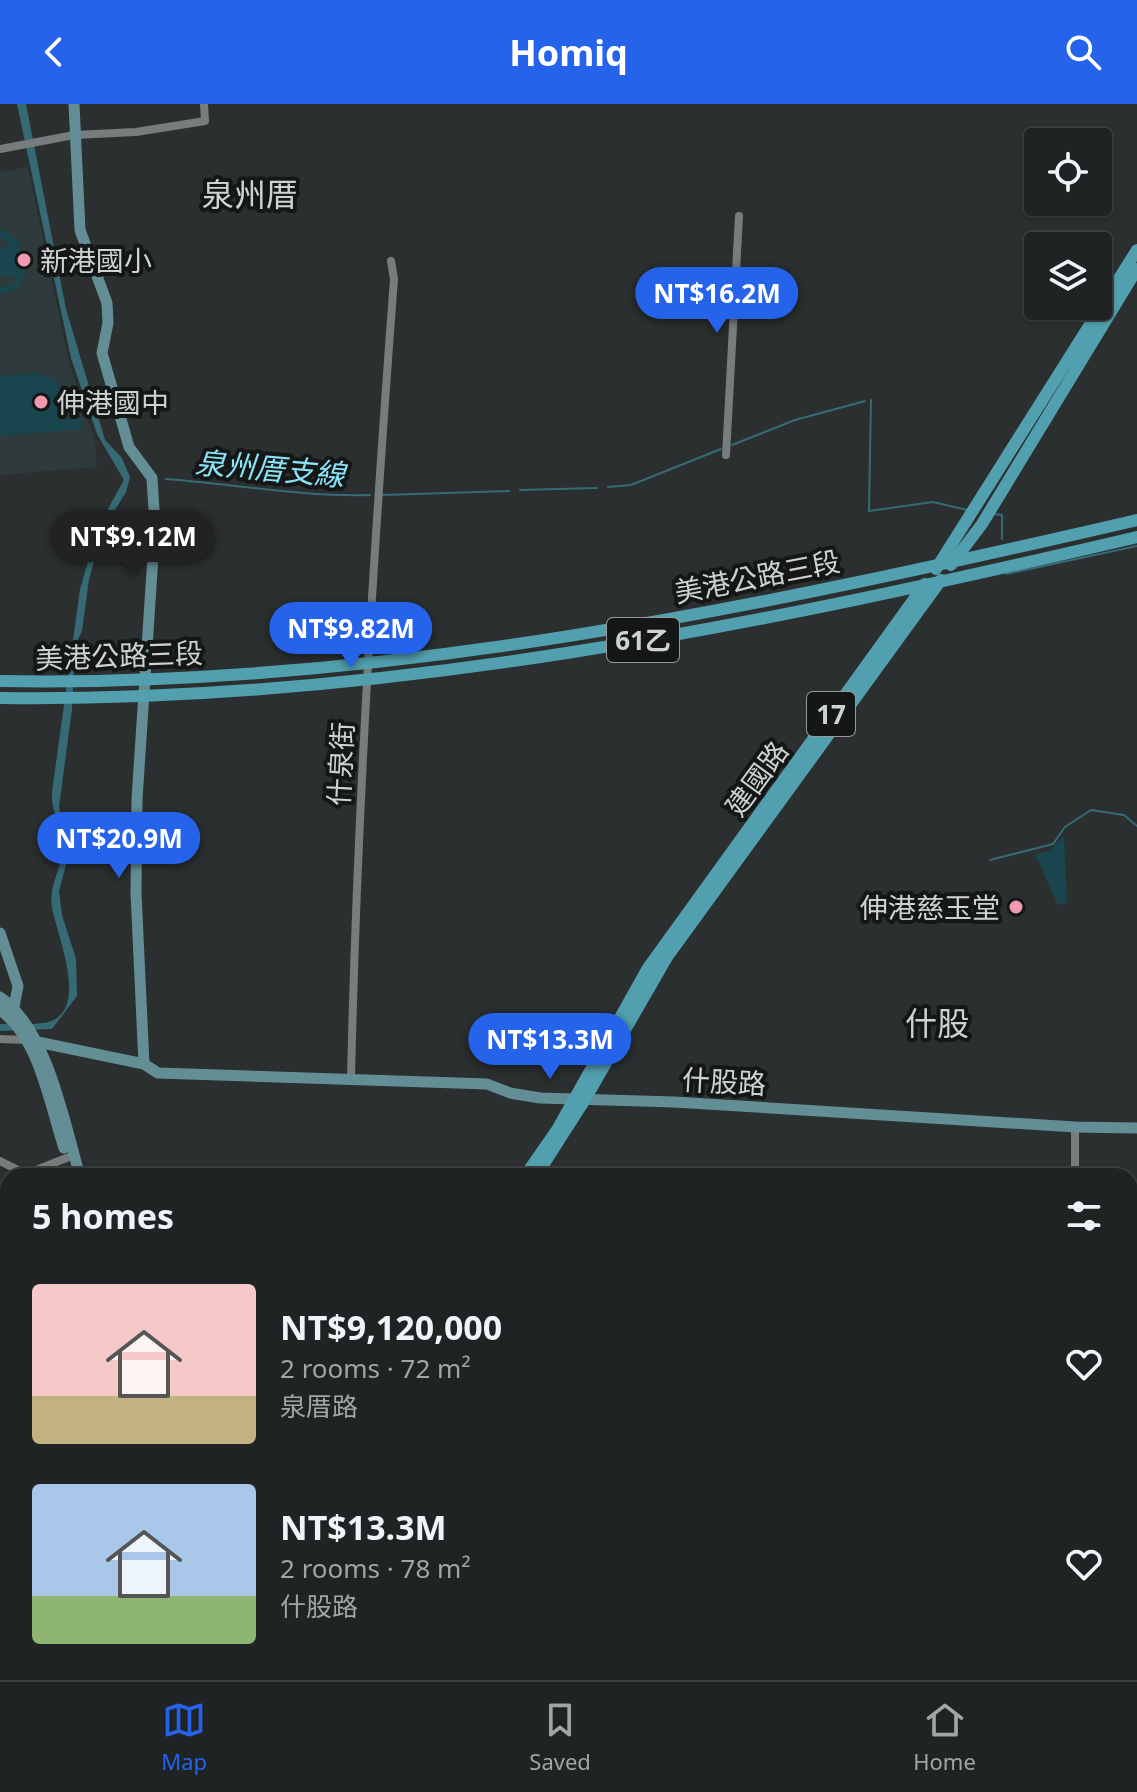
<!DOCTYPE html>
<html lang="en">
<head>
<meta charset="utf-8">
<style>
	body { margin:0; font-family:"Noto Sans","Noto Sans TC",sans-serif; background:#282b2c; color:#f1f3f6; height:100vh; display:flex; flex-direction:column; font-size:30px; white-space:nowrap }
	* { box-sizing:border-box; margin:0 }
	p { font-size:26px; color:#a2a4a6 }
	.icon { flex:none; width:44px; height:44px; fill:none; stroke:currentColor; stroke-width:2; stroke-linecap:round; stroke-linejoin:round }
	.map { position:relative; flex:1; overflow:hidden }
	.side { position:absolute; left:0px; top:1064px; width:1138px; height:512px; display:flex; flex-direction:column; background:#202324; border-radius:24px 24px 0 0; box-shadow:0 2px 6px #0004,0 0 0 2px #3d4041 }
	.side>* { flex:none }
	.buttons { position:absolute; left:1024px; top:24px; display:grid; gap:16px }
	.buttons a { display:grid; place-items:center; width:88px; height:88px; border-radius:8px; background:#202324; box-shadow:0 2px 6px #0004,0 0 0 2px #3d4041; font-size:40px }
	.price { position:absolute; translate:-50% -68px; padding:0 18px; border-radius:28px; background:#2563eb; color:#fff; font-size:26px; line-height:52px; filter:drop-shadow(0 2px 4px #0008) }
	.price::after { content:''; position:absolute; left:50%; top:48px; width:24px; height:18px; margin-left:-12px; background:inherit; clip-path:polygon(0 0,100% 0,50% 100%) }
	.price.active { background:#222; color:#fff }
	ul { padding:0; list-style:none }
	li { display:flex; align-items:center; gap:24px; height:200px; padding:0 32px }
	li span { display:grid; place-items:center; flex:none; width:224px; height:160px; border-radius:8px; color:#555 }
	li>.icon { margin-inline-start:auto }
	span .icon { width:96px; height:96px; fill:#fffc; stroke-width:1 }
	li b { font-size:34px }
	h2 { display:flex; justify-content:space-between; align-items:center; height:96px; padding:0 32px; font-size:34px }
	header { display:flex; justify-content:space-between; align-items:center; height:104px; padding:0 32px; background:#2563eb; color:#fff; font-size:36px; font-weight:700 }
	.menu { display:flex; justify-content:space-around; align-items:center; height:112px; border-top:2px solid #3d4041; background:#202324; font-size:22px; color:#a2a4a6 }
	.menu a { display:grid; justify-items:center; gap:4px }
	.menu .active { color:#2563eb }
	.map>svg:first-child { display:block }
	.built { fill:#2e3a3c }
	.green { fill:#19454e }
	.water { fill:#366b76 }
	.lines { fill:none; stroke-linecap:round; stroke-linejoin:round }
	.stream { stroke:#366b76; stroke-width:2 }
	.street { stroke:#777c7d; stroke-width:8 }
	.secondary { stroke:#648e96; stroke-width:11 }
	.primary { stroke:#52a0af; stroke-width:12 }
	.poi-dot { fill:#f29ab0; stroke:#151717; stroke-width:3 }
	.labels { text-anchor:middle; dominant-baseline:central; stroke-width:8; stroke-linejoin:round; paint-order:stroke }
	.shield { fill:#151717; stroke:#979a9a; stroke-width:2 }
	.shield-label { font-size:26px; font-weight:bold; fill:#cfd2d2 }
	.poi-label { font-size:28px; fill:#cfd2d2; stroke:#151717; text-anchor:start }
	.street-label { font-size:28px; fill:#cfd2d2; stroke:#151717 }
	.water-label { font-size:30px; font-style:italic; fill:#8ae2f5; stroke:#151717 }
	.quarter-label { font-size:32px; fill:#cfd2d2; stroke:#151717 }
</style>
</head>
<body>
<header><svg class="icon" aria-label="back" viewBox="0 0 24 24"><path d="M15 5l-7 7 7 7"/></svg>Homiq<svg class="icon" aria-label="search" viewBox="0 0 24 24"><circle cx="10" cy="10" r="6"/><path d="M15 15l6 6"/></svg></header>
<div class="map">
<svg width="1137" height="1576" viewBox="0 0 1137 1576">
	<rect width="100%" height="100%" fill="#2b2f30"/>
	<path class="built" d="M28,63l41,196 26,78 2,26 -97,8v-303z"/>
	<path class="green" d="M0,125l18,11 7,32 -7,17 -18,5v-7l12,-2 5,-9 -17,1v-29l11,-3 -11,-8z
		M34,269c27,1 36,25 25,47l22,-2 1,11 -82,7v-60z
		M1064,731l3,68 -9,2 -23,-51 15,-3z
		M1137,1450v126h-40l-1,-8h34v-117z
		M707,1568h57v8h-57z"/>
	<path class="water" d="M17,0h9l40,205 39,131 17,18 8,19 -4,15 -22,36 -15,51 -7,52 -7,14 -3,64 -13,98 11,43 -11,41 3,24 14,44 1,37 -25,33 -52,2v-7c14,0 30,1 44,-1 49,-8 12,-89 8,-116 -4,-22 11,-40 11,-61 1,-19 -13,-34 -11,-54l28,-203 19,-64 25,-45 -27,-46 -26,-76z"/>
	<g class="lines">
		<path class="stream" d="M871,296l-2,111 64,-9 34,8
			M732,341l63,-25 70,-19
			M166,375c68,5 136,18 204,16
			M608,383l23,-2 90,-36
			M520,386l77,-2
			M383,391l126,-4
			M993,410l9,1v24
			M1006,470l131,-28
			M990,756l63,-16 12,-17 26,-17 33,5 13,11"/>
		<path class="street" d="M0,45l74,-14 62,-3 69,-11 -1,-17
			M726,351l13,-239
			M0,935l27,1
			M351,974c6,-267 23,-533 43,-799l-3,-18
			M1075,1023v49
			M0,1057l26,13 48,-19
			M1130,1164h7
			M1130,1228h7
			M0,1269h8
			M1130,1296h7
			M1130,1367h7
			M1130,1443h7
			M698,1568v8
			M884,1568l1,8
			M1089,1568v8"/>
		<path class="secondary" d="M74,0l6,126 27,73 1,20 -6,30 27,94 23,31 3,48 -18,273 -1,94 8,171
			M0,829l18,53 -5,26
			M0,893c48,33 64,125 80,179
			M0,906c40,29 49,93 64,138
			M28,936l116,24 14,9 329,11 23,9 30,5 134,4 401,25 62,1
			M0,1138l8,3
			M0,1149l8,3
			M155,1568l1,8"/>
		<path class="primary" d="M951,461l31,-41 155,-255
			M936,465l201,-319
			M0,577c384,7 765,-75 1137,-161
			M0,594c384,5 765,-74 1137,-161
			M525,1072l32,-46 91,-162 277,-384
			M536,1072l48,-75 83,-144 274,-377
			M168,1576l3,-8
			M177,1576l6,-8"/>
	</g>
	<g class="poi-dot">
		<circle cx="24" cy="156" r="8"/>
		<circle cx="41" cy="298" r="8"/>
		<circle cx="1016" cy="803" r="8"/>
	</g>
	<g class="labels">
		<g class="shield">
			<rect x="607" y="514" width="72" height="44" rx="6"/>
			<rect x="807" y="588" width="48" height="44" rx="6"/>
		</g>
		<g class="shield-label">
			<text x="643" y="536">61乙</text>
			<text x="831" y="610">17</text>
		</g>
		<g class="poi-label">
			<text x="40" y="156">新港國小</text>
			<text x="57" y="298">伸港國中</text>
			<text x="1000" y="803" text-anchor="end">伸港慈玉堂</text>
		</g>
		<g class="street-label">
			<text transform="translate(757 472) rotate(-11)">美港公路三段</text>
			<text transform="translate(119 551) rotate(-2)">美港公路三段</text>
			<text transform="translate(340 660) rotate(-87)">什泉街</text>
			<text transform="translate(756 674) rotate(-54)">建國路</text>
			<text transform="translate(724 977) rotate(3)">什股路</text>
		</g>
		<g class="water-label">
			<text transform="translate(270 364) rotate(5)">泉州厝支線</text>
		</g>
		<g class="quarter-label">
			<text x="250" y="89">泉州厝</text>
			<text x="937" y="918">什股</text>
		</g>
	</g>
</svg>
<div class="buttons">
<a><svg class="icon" aria-label="locate" viewBox="0 0 24 24"><circle cx="12" cy="12" r="6"/><path d="M12 2v4M12 18v4M2 12h4M18 12h4"/></svg></a>
<a><svg class="icon" aria-label="layers" viewBox="0 0 24 24"><path d="M12 4l9 5-9 5-9-5zM3 14l9 5 9-5"/></svg></a>
</div>
<b class="price" style="left:717px;top:231px">NT$16.2M</b>
<b class="price active" style="left:133px;top:474px">NT$9.12M</b>
<b class="price" style="left:351px;top:566px">NT$9.82M</b>
<b class="price" style="left:119px;top:776px">NT$20.9M</b>
<b class="price" style="left:550px;top:977px">NT$13.3M</b>
<section class="side">
<h2>5 homes<svg class="icon" aria-label="filters" viewBox="0 0 24 24"><path d="M4 7h16M4 17h16"/><circle cx="9" cy="7" r="2"/><circle cx="15" cy="17" r="2"/></svg></h2>
<ul>
<li><span style="background:linear-gradient(#f6c9c9 70%,#c2b280 0)"><svg class="icon" aria-label="home" viewBox="0 0 24 24"><path d="M3 11l9-7 9 7M6 9v11h12V9"/></svg></span><div><b>NT$9,120,000</b><p>2 rooms · 72 m²</p><p>泉厝路</p></div><svg class="icon" aria-label="heart" viewBox="0 0 24 24"><path d="M12 20l-8-8c-3-5 5-10 8-4 3-6 11-1 8 4z"/></svg></li>
<li><span style="background:linear-gradient(#a9c7e8 70%,#8fb573 0)"><svg class="icon" aria-label="home" viewBox="0 0 24 24"><path d="M3 11l9-7 9 7M6 9v11h12V9"/></svg></span><div><b>NT$13.3M</b><p>2 rooms · 78 m²</p><p>什股路</p></div><svg class="icon" aria-label="heart" viewBox="0 0 24 24"><path d="M12 20l-8-8c-3-5 5-10 8-4 3-6 11-1 8 4z"/></svg></li>
</ul>
</section>
</div>
<nav class="menu">
<a class="active"><svg class="icon" aria-label="map" viewBox="0 0 24 24"><path d="M3 6l6-2 6 2 6-2v14l-6 2-6-2-6 2zM9 4v14M15 6v14"/></svg>Map</a>
<a><svg class="icon" aria-label="saved" viewBox="0 0 24 24"><path d="M7 4h10v16l-5-4-5 4z"/></svg>Saved</a>
<a><svg class="icon" aria-label="home" viewBox="0 0 24 24"><path d="M3 11l9-7 9 7M6 9v11h12V9"/></svg>Home</a>
</nav>
</body>
</html>
